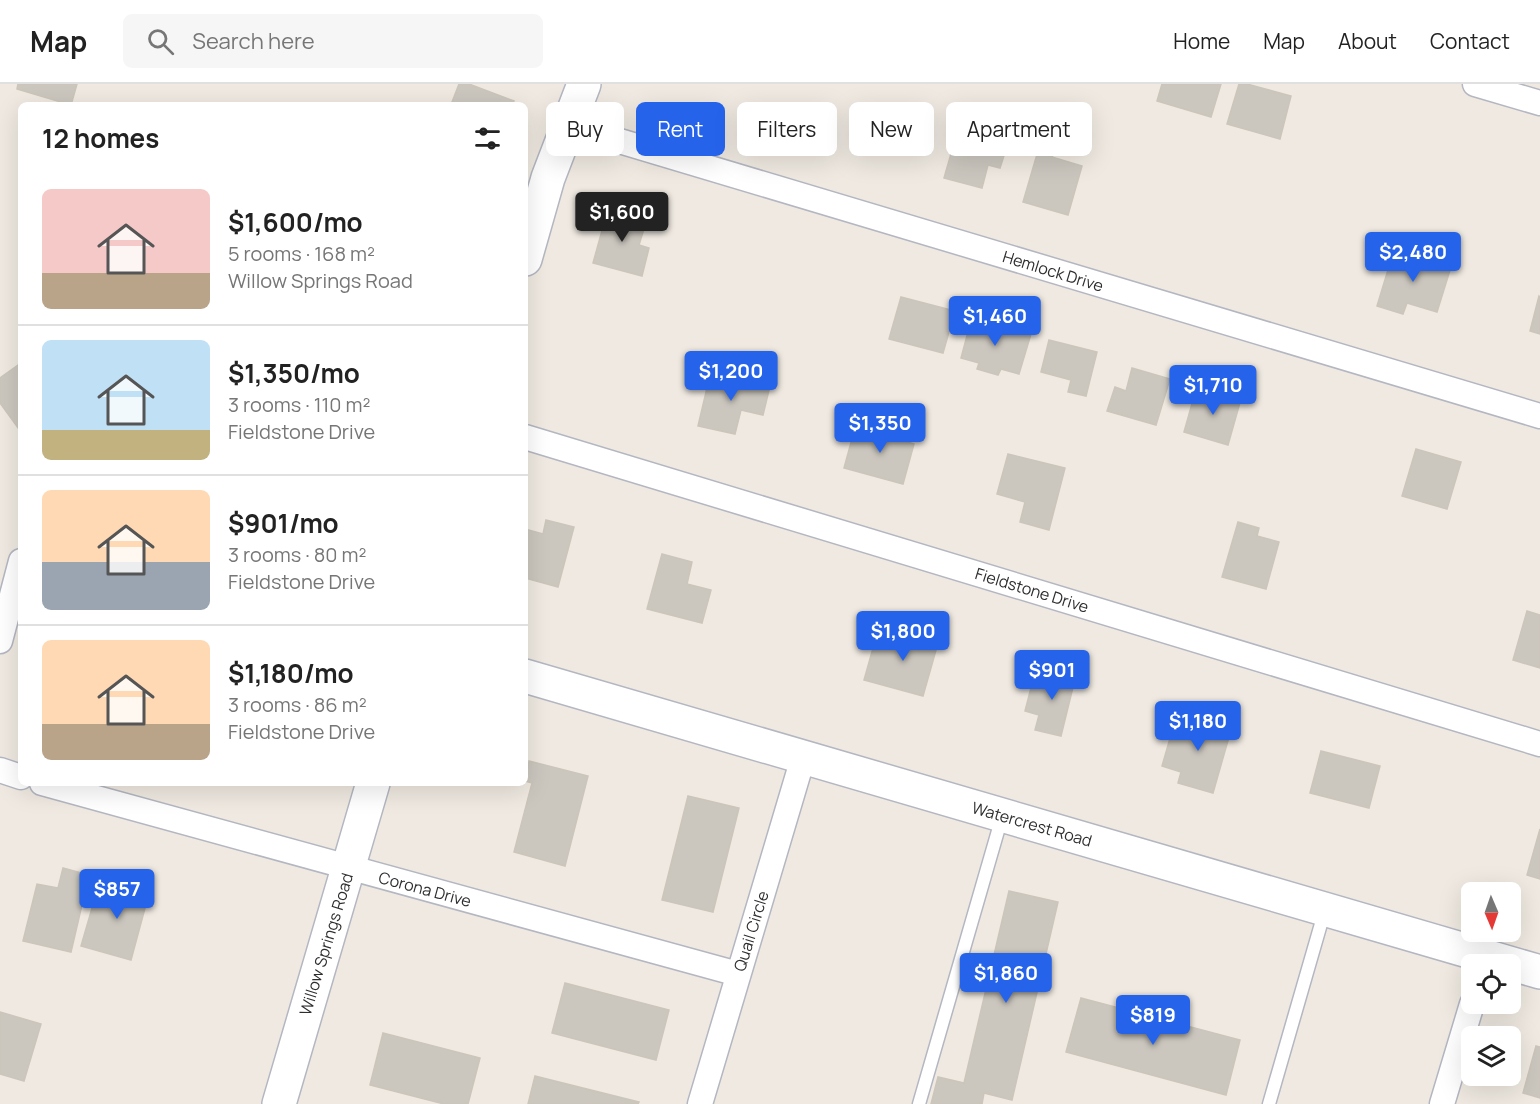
<!DOCTYPE html>
<html lang="en">
<head>
<meta charset="utf-8">
<style>
	body { margin:0; font-family:Manrope,sans-serif; background:#f6f6f6; color:#222; height:100vh; display:flex; flex-direction:column; font-size:22px; white-space:nowrap }
	* { box-sizing:border-box; margin:0 }
	p { font-size:20px; color:#767676 }
	.icon { flex:none; width:33px; height:33px; fill:none; stroke:currentColor; stroke-width:2; stroke-linecap:round; stroke-linejoin:round }
	.map { position:relative; flex:1; overflow:hidden }
	.sheet { position:absolute; left:18px; top:18px; width:510px; height:684px; display:flex; flex-direction:column; background:#fff; border-radius:9px; box-shadow:0 6px 24px #0002 }
	.sheet>* { flex:none }
	.hud { position:absolute; left:546px; top:18px; width:570px; height:54px; display:flex; gap:12px }
	.needle { width:39px; rotate:178deg }
	.tools { position:absolute; left:1461px; top:798px; display:grid; gap:12px }
	.tools a { display:grid; place-items:center; width:60px; height:60px; border-radius:9px; background:#fff; box-shadow:0 6px 24px #0002; font-size:30px }
	.price { position:absolute; translate:-50% -51px; padding:0 14px; border-radius:6px; background:#2563eb; color:#fff; font-size:20px; line-height:39px; filter:drop-shadow(0 2px 3px #0008) }
	.price::after { content:''; position:absolute; left:50%; top:36px; width:18px; height:14px; margin-left:-9px; background:inherit; clip-path:polygon(0 0,100% 0,50% 100%) }
	.price.current { background:#222; color:#fff }
	ul { padding:0; list-style:none }
	li { display:flex; align-items:center; gap:18px; height:150px; padding:0 24px }
	li+li { border-top:2px solid #e0e0e0 }
	li span { display:grid; place-items:center; flex:none; width:168px; height:120px; border-radius:9px; color:#555 }
	li>.icon { margin-inline-start:auto }
	span .icon { width:72px; height:72px; fill:#fffc; stroke-width:1 }
	li b { font-size:26px }
	h2 { display:flex; justify-content:space-between; align-items:center; height:72px; padding:0 24px; font-size:26px }
	.chip { padding:0 21px; border-radius:9px; background:#fff; box-shadow:0 6px 24px #0002; font-size:21px; line-height:54px }
	.chip.current { background:#2563eb; color:#fff }
	header { display:flex; align-items:center; gap:36px; box-sizing:border-box; height:84px; padding:0 30px; background:#fff; border-bottom:2px solid #e0e0e0 }
	header strong { font-size:28px }
	nav { display:flex; gap:33px; margin-inline-start:auto; font-size:21px }
	.search { width:420px; height:54px; background:#f6f6f6; display:flex; align-items:center; gap:15px; box-sizing:border-box; padding:0 21px; border-radius:9px; color:#767676; font-size:22px }
	.map>svg:first-child { display:block }
	.building { fill:#cbc7bf; stroke:#cbc5ba; stroke-width:1.5 }
	.lines { fill:none; stroke-linecap:round; stroke-linejoin:round }
	.lane-casing { stroke:#b4b7c1; stroke-width:15 }
	.street-casing { stroke:#b4b7c1; stroke-width:27 }
	.secondary-casing { stroke:#b4b7c1; stroke-width:36 }
	.lane { stroke:#fff; stroke-width:12 }
	.street { stroke:#fff; stroke-width:24 }
	.secondary { stroke:#fff; stroke-width:33 }
	.labels { text-anchor:middle; dominant-baseline:central; stroke-width:5; stroke-linejoin:round; paint-order:stroke }
	.street-label { font-size:16px; fill:#2e2e2e; stroke:#fff }
</style>
</head>
<body>
<header>
<strong>Map</strong>
<div class="search"><svg class="icon" aria-label="search" viewBox="0 0 24 24"><circle cx="10" cy="10" r="6"/><path d="M15 15l6 6"/></svg>Search here</div>
<nav><a>Home</a><a>Map</a><a>About</a><a>Contact</a></nav>
</header>
<div class="map">
<svg width="1540" height="1020" viewBox="0 0 1540 1020">
	<rect width="100%" height="100%" fill="#efe9e1"/>
	<path class="building" d="M18,0h59l-6,21 -54,-16z
		M459,0h10l45,17 -2,4h-52l-8,-3z
		M1162,0h59l-10,33 -54,-16z
		M1239,0h8l44,12 -11,43 -53,-15z
		M959,42l50,14 -9,28 -12,-3 -6,23 -38,-10z
		M1040,60l15,5 -3,8 30,9 -14,49 -45,-13z
		M608,125l39,10 -8,26 10,3 -7,28 -49,-13z
		M1394,166l57,17 -14,45 -30,-9 -4,11 -26,-8z
		M1539,212l1,1v37l-10,-3z
		M901,213l54,14 -12,42 -54,-14z
		M972,233l59,17 -12,40 -18,-5 -3,6 -21,-6 2,-6 -18,-5z
		M1049,256l48,12 -11,44 -18,-4 3,-12 -30,-8z
		M21,279v69l-21,-29v-25z
		M1132,284l38,11 -14,46 -49,-14 8,-24 11,4z
		M711,287l59,15 -7,29 -22,-5 -6,24 -37,-8z
		M1197,302l44,13 -13,46 -44,-13z
		M880,340l18,5 -3,9 19,6 -11,40 -59,-16 11,-40 22,6z
		M1416,365l45,13 -14,47 -45,-13z
		M1008,370l57,14 -16,62 -29,-8 5,-20 -28,-8z
		M546,436l28,7 -16,60 -33,-9v-49l18,5z
		M1238,438l21,6 -2,8 22,6 -13,47 -44,-12z
		M662,470l30,8 -5,22 24,6 -9,33 -55,-14z
		M1527,527l13,4v53l-27,-8z
		M913,545l27,7 -17,60 -59,-16 13,-46 33,9z
		M1048,584l28,7 -15,61 -26,-6 4,-15 -14,-4 7,-27 12,3z
		M1207,631l26,8 -20,70 -35,-10 3,-11 -19,-6 13,-45 28,8z
		M1321,667l59,15 -11,42 -59,-15z
		M529,677l59,15 -23,90 -51,-14 18,-69 -7,-2z
		M688,712l51,12 -26,104 -51,-12z
		M1540,745v50l-13,-4z
		M63,784l26,7 -18,77 -48,-11 14,-57 21,4z
		M124,794l27,8 -20,74 -50,-14 16,-55 21,6z
		M1009,807l49,11 -46,198 -28,-7 -2,11h-51l7,-27 26,6z
		M565,899l104,27 -13,50 -104,-27z
		M1081,914l159,42 -14,55 -160,-43z
		M0,928l41,12 -17,57 -24,-7z
		M383,949l97,25 -12,46h-24l-74,-19z
		M1536,962l4,1v51l-17,-5z
		M535,992l104,26 -1,2h-110z"/>
	<g class="lines">
		<defs>
			<path id="lane" d="M919,1020l83,-287
				M1269,1020l56,-194"/>
			<path id="street" d="M1475,0l65,19
				M566,41l974,291
				M525,353l1015,307
				M0,557l21,-80
				M0,686l21,7
				M42,699l696,191
				M700,1020l103,-346
				M1442,1020l30,-100"/>
			<path id="secondary" d="M525,175l23,-81 36,-94
				M525,592l1015,296
				M279,1020l94,-321"/>
		</defs>
		<use href="#lane" class="lane-casing"/>
		<use href="#street" class="street-casing"/>
		<use href="#secondary" class="secondary-casing"/>
		<use href="#lane" class="lane"/>
		<use href="#street" class="street"/>
		<use href="#secondary" class="secondary"/>
	</g>
	<g class="labels">
		<g class="street-label">
			<text transform="translate(1053 187) rotate(17)">Hemlock Drive</text>
			<text transform="translate(1032 506) rotate(17)">Fieldstone Drive</text>
			<text transform="translate(1032 740) rotate(16)">Watercrest Road</text>
			<text transform="translate(425 805) rotate(15)">Corona Drive</text>
			<text transform="translate(751 847) rotate(-73)">Quail Circle</text>
			<text transform="translate(326 860) rotate(-73)">Willow Springs Road</text>
		</g>
	</g>
</svg>
<div class="tools">
<a><svg class="needle" viewBox="-14 -14 28 28"><path d="M0-13l5 13h-10z" fill="#e53935"/><path d="M0 13l5-13h-10z" fill="#767676"/></svg></a>
<a><svg class="icon" aria-label="locate" viewBox="0 0 24 24"><circle cx="12" cy="12" r="6"/><path d="M12 2v4M12 18v4M2 12h4M18 12h4"/></svg></a>
<a><svg class="icon" aria-label="layers" viewBox="0 0 24 24"><path d="M12 4l9 5-9 5-9-5zM3 14l9 5 9-5"/></svg></a>
</div>
<b class="price current" style="left:622px;top:159px">$1,600</b>
<b class="price" style="left:1413px;top:199px">$2,480</b>
<b class="price" style="left:995px;top:263px">$1,460</b>
<b class="price" style="left:731px;top:318px">$1,200</b>
<b class="price" style="left:1213px;top:332px">$1,710</b>
<b class="price" style="left:880px;top:370px">$1,350</b>
<b class="price" style="left:903px;top:578px">$1,800</b>
<b class="price" style="left:1052px;top:617px">$901</b>
<b class="price" style="left:1198px;top:668px">$1,180</b>
<b class="price" style="left:117px;top:836px">$857</b>
<b class="price" style="left:1006px;top:920px">$1,860</b>
<b class="price" style="left:1153px;top:962px">$819</b>
<div class="hud">
<a class="chip">Buy</a>
<a class="chip current">Rent</a>
<a class="chip">Filters</a>
<a class="chip">New</a>
<a class="chip">Apartment</a>
</div>
<section class="sheet">
<h2>12 homes<svg class="icon" aria-label="filters" viewBox="0 0 24 24"><path d="M4 7h16M4 17h16"/><circle cx="9" cy="7" r="2"/><circle cx="15" cy="17" r="2"/></svg></h2>
<ul>
<li><span style="background:linear-gradient(#f6c9c9 70%,#b9a48a 0)"><svg class="icon" aria-label="home" viewBox="0 0 24 24"><path d="M3 11l9-7 9 7M6 9v11h12V9"/></svg></span><div><b>$1,600/mo</b><p>5 rooms · 168 m²</p><p>Willow Springs Road</p></div></li>
<li><span style="background:linear-gradient(#bfe0f5 75%,#c2b280 0)"><svg class="icon" aria-label="home" viewBox="0 0 24 24"><path d="M3 11l9-7 9 7M6 9v11h12V9"/></svg></span><div><b>$1,350/mo</b><p>3 rooms · 110 m²</p><p>Fieldstone Drive</p></div></li>
<li><span style="background:linear-gradient(#ffd9b3 60%,#9aa5b1 0)"><svg class="icon" aria-label="home" viewBox="0 0 24 24"><path d="M3 11l9-7 9 7M6 9v11h12V9"/></svg></span><div><b>$901/mo</b><p>3 rooms · 80 m²</p><p>Fieldstone Drive</p></div></li>
<li><span style="background:linear-gradient(#ffd9b3 70%,#b9a48a 0)"><svg class="icon" aria-label="home" viewBox="0 0 24 24"><path d="M3 11l9-7 9 7M6 9v11h12V9"/></svg></span><div><b>$1,180/mo</b><p>3 rooms · 86 m²</p><p>Fieldstone Drive</p></div></li>
</ul>
</section>
</div>
</body>
</html>
